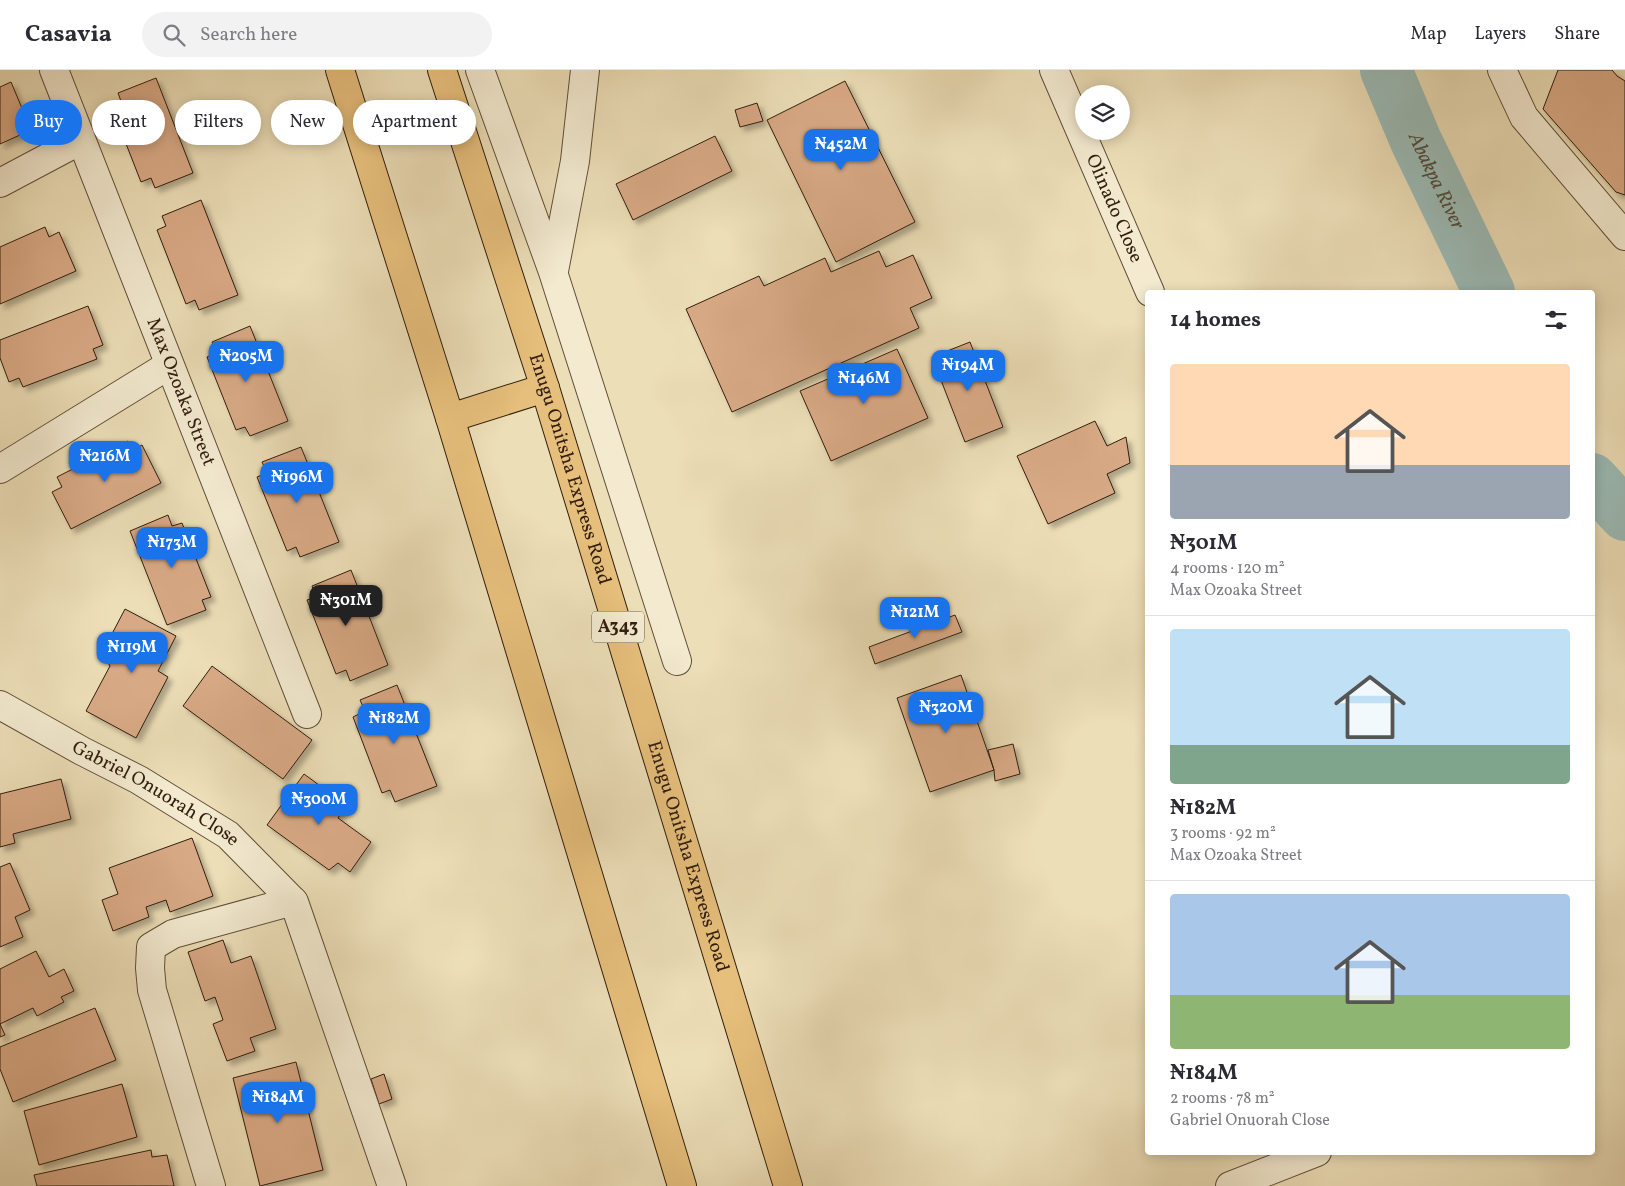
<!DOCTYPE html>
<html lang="en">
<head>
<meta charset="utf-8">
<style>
	body { margin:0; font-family:Vollkorn,serif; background:#f2f2f3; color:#2b2b33; height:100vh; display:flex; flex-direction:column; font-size:19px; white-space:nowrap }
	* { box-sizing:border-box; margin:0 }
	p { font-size:16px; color:#7c7c81 }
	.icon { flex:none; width:28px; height:28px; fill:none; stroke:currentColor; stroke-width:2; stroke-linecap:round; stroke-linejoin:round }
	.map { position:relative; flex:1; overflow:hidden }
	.drawer { position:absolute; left:1145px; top:220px; width:450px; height:865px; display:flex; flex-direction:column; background:#fff; border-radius:5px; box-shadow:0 2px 12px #0003 }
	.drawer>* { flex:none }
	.hud { position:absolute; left:15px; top:30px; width:475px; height:45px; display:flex; gap:10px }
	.tools { position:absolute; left:1075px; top:15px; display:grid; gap:10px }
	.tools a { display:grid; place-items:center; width:55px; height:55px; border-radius:50%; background:#fff; box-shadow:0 2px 12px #0003; font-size:25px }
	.price { position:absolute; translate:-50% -42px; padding:0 11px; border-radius:10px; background:#1a73e8; color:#fff; font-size:16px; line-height:32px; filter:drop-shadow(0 1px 2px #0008) }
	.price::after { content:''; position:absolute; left:50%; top:30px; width:15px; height:11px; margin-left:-8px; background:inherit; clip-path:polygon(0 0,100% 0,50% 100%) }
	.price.current { background:#222; color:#fff }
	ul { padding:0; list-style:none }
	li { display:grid; align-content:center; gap:10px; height:265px; padding:0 25px }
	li+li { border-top:1px solid #e1e1e2 }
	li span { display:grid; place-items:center; height:155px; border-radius:5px; color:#555 }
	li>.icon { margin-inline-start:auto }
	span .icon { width:90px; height:90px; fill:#fffc; stroke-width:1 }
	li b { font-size:21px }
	h2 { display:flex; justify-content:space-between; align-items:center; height:60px; padding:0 25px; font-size:21px }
	.chip { padding:0 18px; border-radius:22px; background:#fff; box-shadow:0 2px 12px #0003; font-size:18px; line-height:45px }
	.chip.current { background:#1a73e8; color:#fff }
	header { display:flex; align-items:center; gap:30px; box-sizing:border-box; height:70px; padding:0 25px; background:#fff; border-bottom:1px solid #e1e1e2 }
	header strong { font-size:24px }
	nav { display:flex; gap:28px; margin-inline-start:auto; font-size:18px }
	.search { width:350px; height:45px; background:#f2f2f3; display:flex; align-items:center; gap:12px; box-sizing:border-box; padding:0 18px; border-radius:28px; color:#7c7c81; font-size:19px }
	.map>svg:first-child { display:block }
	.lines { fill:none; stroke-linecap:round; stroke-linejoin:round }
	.river { stroke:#9bbbb6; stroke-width:52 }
	.building { fill:#d8a985; stroke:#311e0e; filter:url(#shadow) }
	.street-casing { stroke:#604e38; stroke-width:30 }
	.highway-casing { stroke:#311e0e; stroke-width:30 }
	.street { stroke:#f3ead0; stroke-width:28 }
	.highway { stroke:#e6bf7c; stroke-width:28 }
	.labels { text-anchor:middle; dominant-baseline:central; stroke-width:4; stroke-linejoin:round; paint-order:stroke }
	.shield { fill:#f3ead0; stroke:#6b5b48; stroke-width:1 }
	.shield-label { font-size:18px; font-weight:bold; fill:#311e0e }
	.street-label { font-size:19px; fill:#311e0e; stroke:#f3ead0 }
	.water-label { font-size:20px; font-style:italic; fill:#514d40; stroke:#f3ead0 }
</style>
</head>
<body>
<header>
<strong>Casavia</strong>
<div class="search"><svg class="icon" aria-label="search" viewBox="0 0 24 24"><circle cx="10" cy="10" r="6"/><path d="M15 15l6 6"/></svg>Search here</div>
<nav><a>Map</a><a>Layers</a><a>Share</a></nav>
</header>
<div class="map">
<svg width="1625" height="1116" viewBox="0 0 1625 1116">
	<defs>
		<filter id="shadow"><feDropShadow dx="4.5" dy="4.5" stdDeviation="2.5" flood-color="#0004"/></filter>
	</defs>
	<rect width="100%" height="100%" fill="#ecdeb7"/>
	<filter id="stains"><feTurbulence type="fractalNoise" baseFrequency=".004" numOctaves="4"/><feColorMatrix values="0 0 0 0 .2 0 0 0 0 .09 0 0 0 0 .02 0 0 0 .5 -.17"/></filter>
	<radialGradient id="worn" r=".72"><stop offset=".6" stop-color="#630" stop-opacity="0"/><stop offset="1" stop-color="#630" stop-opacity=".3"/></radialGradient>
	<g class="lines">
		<g class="river">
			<path id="s1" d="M1386,0l30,71 73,151"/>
			<path d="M1592,409l33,36"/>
		</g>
	</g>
	<path class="building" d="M1558,0h54l5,6 8,5v114l-9,-3 -73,-83z
		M156,8l37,95 -38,15 -4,-10 -10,4 -29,-74 10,-4 -4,-11z
		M845,11l70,141 -79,40 -69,-142z
		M11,12l20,48 -31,14v-57z
		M757,33l6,18 -23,6 -5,-17z
		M715,66l17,35 -99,49 -17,-36z
		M201,130l37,95 -39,15 -4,-10 -9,4 -29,-74 9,-4 -4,-10z
		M45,157l4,10 10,-5 17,39 -76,33v-57z
		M879,181l7,16 27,-12 19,43 -22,10 9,20 -187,84 -46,-103 73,-33 5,10 61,-28 6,14z
		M88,236l15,39 -10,4 4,10 -74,28 -4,-9 -10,4 -9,-24v-18z
		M250,256l38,95 -38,15 -5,-9 -9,3 -29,-73 9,-4 -4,-11z
		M970,272l33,85 -38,15 -33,-85z
		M897,279l31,69 -97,43 -31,-70z
		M1095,351l12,25 19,-9 4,26 -23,11 8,19 -67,31 -31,-68z
		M128,371l5,9 9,-5 19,38 -90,46 -19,-37 10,-5 -5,-10z
		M301,377l38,95 -39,15 -4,-10 -9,4 -30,-74 10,-4 -5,-11z
		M168,445l4,11 10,-3 29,74 -9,3 4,10 -39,15 -37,-94z
		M351,500l37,95 -38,16 -4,-11 -10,4 -29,-74 9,-3 -4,-11z
		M125,539l51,27 -18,35 10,6 -32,61 -50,-27 24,-45 -8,-13z
		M955,545l7,17 -87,32 -6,-17z
		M212,596l100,74 -29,39 -100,-73z
		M961,605l33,95 -64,22 -33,-94z
		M397,615l40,101 -42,16 -5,-12 -8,3 -29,-76 12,-6 -5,-11z
		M1013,674l7,30 -25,7 -1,-11 -6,-20z
		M304,704l42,31 -8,13 33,24 -21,30 -12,-9 -9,7 -62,-45z
		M61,709l10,40 -58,15 2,9 -15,4v-53z
		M192,768l21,58 -43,16 -4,-12 -20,7 3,10 -36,14 -11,-31 16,-6 -9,-26z
		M10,793l20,47 -15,7 8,20 -23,10v-80z
		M223,870l8,23 20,-7 25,73 -26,9 5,13 -28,10 -14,-37 10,-4 -8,-23 -10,4 -17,-49z
		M36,881l13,26 15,-8 10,22 -13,6 3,5 -27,14 -4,-8 -33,16 5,11 -5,2v-68z
		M95,938l21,52 -103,42 -13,-33v-22z
		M296,992l27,108 -63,16 -27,-108z
		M384,1004l8,25 -13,5 -8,-25z
		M122,1014l15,53 -98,28 -15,-54z
		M151,1080l1,7 15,-2 7,31h-137l-3,-11z"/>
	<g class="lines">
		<defs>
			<g id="street">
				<path id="s2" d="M54,0l253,644"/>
				<path d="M480,0l73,202 124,389"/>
				<path id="s3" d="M1054,0l96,222"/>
				<path d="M1502,0l22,47 101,119"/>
				<path d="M0,113l81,-43"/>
				<path d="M554,201l21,-110 10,-91"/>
				<path d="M0,399l169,-104"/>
				<path id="s4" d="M0,635l82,46 57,29 89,55 66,67 98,284"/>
				<path d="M211,1116l-59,-196 -2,-22 1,-21 22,-13 120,-33"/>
				<path d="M1230,1116l87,-34"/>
			</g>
			<g id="highway">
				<path d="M340,0l110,348 232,768"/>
				<path id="s5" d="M442,0l103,318 243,798"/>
				<path d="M450,348l95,-30"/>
			</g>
		</defs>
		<use href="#street" class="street-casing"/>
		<use href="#highway" class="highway-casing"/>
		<use href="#street" class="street"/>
		<use href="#highway" class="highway"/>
	</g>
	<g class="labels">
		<rect class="shield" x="592" y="541.5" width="52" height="31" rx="4"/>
		<g class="shield-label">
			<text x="618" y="557">A343</text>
		</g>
		<g class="street-label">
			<text stroke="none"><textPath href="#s3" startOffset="151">Olinado Close</textPath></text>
			<text stroke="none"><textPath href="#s2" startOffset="346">Max Ozoaka Street</textPath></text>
			<text stroke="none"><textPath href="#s5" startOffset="419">Enugu Onitsha Express Road</textPath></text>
			<text stroke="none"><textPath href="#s4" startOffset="179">Gabriel Onuorah Close</textPath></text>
			<text stroke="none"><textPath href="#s5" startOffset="824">Enugu Onitsha Express Road</textPath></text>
		</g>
		<g class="water-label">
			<text stroke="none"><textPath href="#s1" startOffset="122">Abakpa River</textPath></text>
		</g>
	</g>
	<rect width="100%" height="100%" filter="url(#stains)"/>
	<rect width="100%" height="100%" fill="url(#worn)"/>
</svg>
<div class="tools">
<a><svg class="icon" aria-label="layers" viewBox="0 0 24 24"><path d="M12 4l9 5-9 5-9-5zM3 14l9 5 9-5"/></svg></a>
</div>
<b class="price" style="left:841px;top:101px">₦452M</b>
<b class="price" style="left:246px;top:313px">₦205M</b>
<b class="price" style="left:968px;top:322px">₦194M</b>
<b class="price" style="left:864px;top:335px">₦146M</b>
<b class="price" style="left:105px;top:413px">₦216M</b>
<b class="price" style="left:297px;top:434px">₦196M</b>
<b class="price" style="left:172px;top:499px">₦173M</b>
<b class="price current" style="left:346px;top:557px">₦301M</b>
<b class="price" style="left:915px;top:569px">₦121M</b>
<b class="price" style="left:132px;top:604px">₦119M</b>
<b class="price" style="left:946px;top:664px">₦320M</b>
<b class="price" style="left:394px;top:675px">₦182M</b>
<b class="price" style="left:319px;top:756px">₦300M</b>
<b class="price" style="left:278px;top:1054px">₦184M</b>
<div class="hud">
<a class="chip current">Buy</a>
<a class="chip">Rent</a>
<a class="chip">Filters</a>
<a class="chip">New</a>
<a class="chip">Apartment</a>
</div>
<section class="drawer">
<h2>14 homes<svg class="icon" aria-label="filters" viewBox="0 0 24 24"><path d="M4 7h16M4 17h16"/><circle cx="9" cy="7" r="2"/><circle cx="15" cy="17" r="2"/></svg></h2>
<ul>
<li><span style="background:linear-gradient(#ffd9b3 65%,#9aa5b1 0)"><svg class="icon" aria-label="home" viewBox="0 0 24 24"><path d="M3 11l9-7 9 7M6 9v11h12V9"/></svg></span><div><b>₦301M</b><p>4 rooms · 120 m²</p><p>Max Ozoaka Street</p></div></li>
<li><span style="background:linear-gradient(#bfe0f5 75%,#7fa58c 0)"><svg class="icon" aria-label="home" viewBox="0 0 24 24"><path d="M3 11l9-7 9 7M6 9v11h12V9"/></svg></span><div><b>₦182M</b><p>3 rooms · 92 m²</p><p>Max Ozoaka Street</p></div></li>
<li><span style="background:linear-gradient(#a9c7e8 65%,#8fb573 0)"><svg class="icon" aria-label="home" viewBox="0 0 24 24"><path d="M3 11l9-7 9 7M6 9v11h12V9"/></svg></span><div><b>₦184M</b><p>2 rooms · 78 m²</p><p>Gabriel Onuorah Close</p></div></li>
</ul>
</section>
</div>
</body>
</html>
